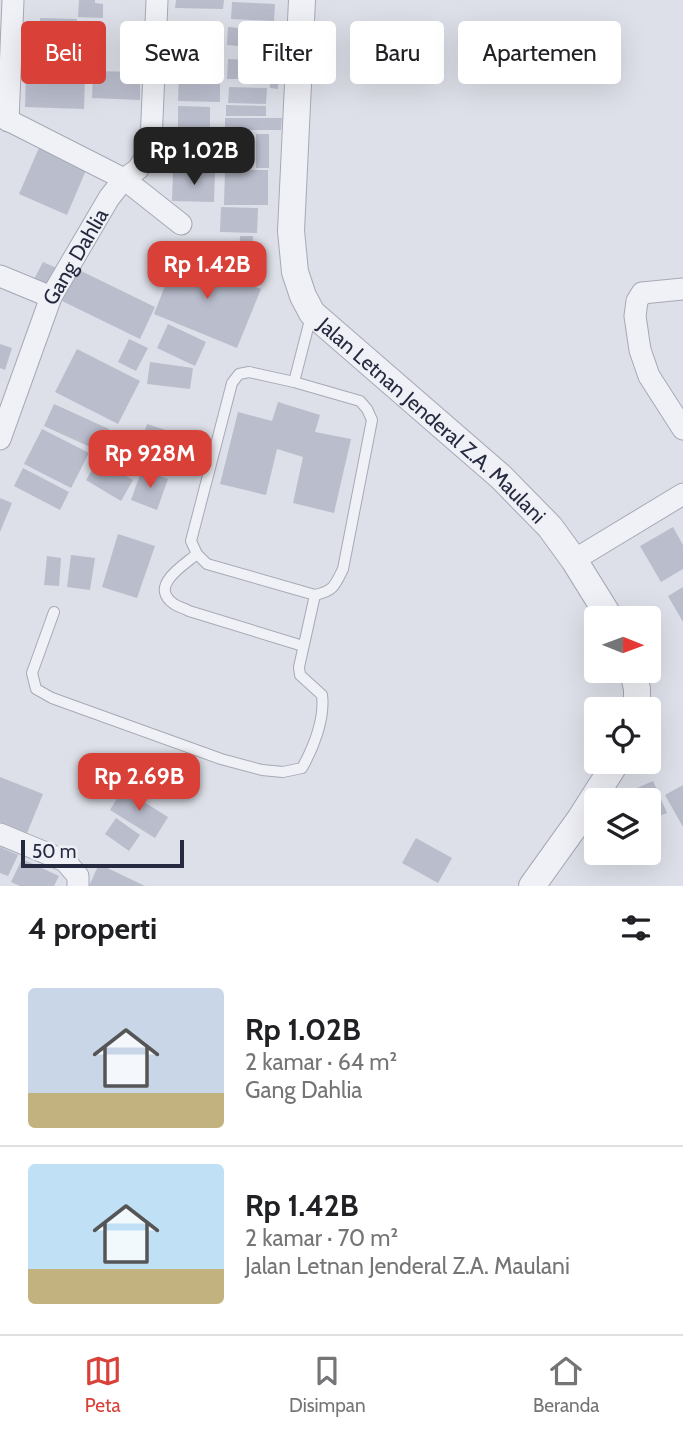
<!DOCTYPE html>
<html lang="id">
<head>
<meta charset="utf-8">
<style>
	body { margin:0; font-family:Cabin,sans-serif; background:#f2f2f2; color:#202124; height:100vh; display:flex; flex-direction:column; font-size:26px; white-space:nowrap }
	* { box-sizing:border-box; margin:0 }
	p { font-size:23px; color:#757577 }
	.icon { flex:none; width:38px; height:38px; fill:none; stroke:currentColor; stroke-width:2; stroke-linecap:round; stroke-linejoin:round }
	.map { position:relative; height:886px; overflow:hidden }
	.side { display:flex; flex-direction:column; background:#fff; flex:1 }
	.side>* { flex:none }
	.top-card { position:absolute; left:21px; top:21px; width:642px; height:63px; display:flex; gap:14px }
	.needle { width:46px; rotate:91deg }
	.controls { position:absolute; left:584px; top:606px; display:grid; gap:14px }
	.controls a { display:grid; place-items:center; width:77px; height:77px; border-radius:7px; background:#fff; box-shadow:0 7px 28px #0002; font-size:35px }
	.scale { position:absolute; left:21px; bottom:18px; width:163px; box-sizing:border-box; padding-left:7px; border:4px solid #262a40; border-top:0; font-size:19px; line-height:24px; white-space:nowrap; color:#262a40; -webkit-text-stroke:5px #edeff6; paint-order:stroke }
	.price { position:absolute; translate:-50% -60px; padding:0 16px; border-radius:14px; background:#d84038; color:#fff; font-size:23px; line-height:46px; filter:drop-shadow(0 2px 4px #0008) }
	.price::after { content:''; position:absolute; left:50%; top:42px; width:21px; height:16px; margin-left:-10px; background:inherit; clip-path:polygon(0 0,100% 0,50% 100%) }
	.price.on { background:#222; color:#fff }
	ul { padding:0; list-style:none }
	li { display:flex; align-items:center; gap:21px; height:175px; padding:0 28px }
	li+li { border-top:2px solid #e0e0e0 }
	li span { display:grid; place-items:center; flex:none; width:196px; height:140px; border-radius:7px; color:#555 }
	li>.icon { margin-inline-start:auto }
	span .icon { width:84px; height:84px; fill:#fffc; stroke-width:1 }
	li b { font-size:30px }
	h2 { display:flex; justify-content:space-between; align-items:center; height:84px; padding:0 28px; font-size:30px }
	.chip { padding:0 24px; border-radius:7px; background:#fff; box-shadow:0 7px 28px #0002; font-size:24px; line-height:63px }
	.chip.on { background:#d84038; color:#fff }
	.menu { display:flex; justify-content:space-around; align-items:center; height:98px; border-top:2px solid #e0e0e0; background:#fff; font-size:19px; color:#757577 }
	.menu a { display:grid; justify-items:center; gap:4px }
	.menu .on { color:#d84038 }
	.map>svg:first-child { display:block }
	.building { fill:#babdcc }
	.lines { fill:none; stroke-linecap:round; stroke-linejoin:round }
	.service-casing { stroke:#a6a9b6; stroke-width:12 }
	.minor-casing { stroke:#a6a9b6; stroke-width:23 }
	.tertiary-casing { stroke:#a6a9b6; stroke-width:28 }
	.service { stroke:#f0f1f6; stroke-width:10 }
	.minor { stroke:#f0f1f6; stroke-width:21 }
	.tertiary { stroke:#f0f1f6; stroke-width:26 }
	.labels { text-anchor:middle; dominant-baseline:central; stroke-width:7; stroke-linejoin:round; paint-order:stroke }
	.street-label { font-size:21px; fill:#262a40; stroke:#edeff6 }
</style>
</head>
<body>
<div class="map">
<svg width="683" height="886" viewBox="0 0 683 886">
	<rect width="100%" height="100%" fill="#dde0e8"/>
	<path class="building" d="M79,0h16v3l8,1v14l-25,-1z
		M176,0h48l-1,9 -48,-1z
		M232,2l43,2 -1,17 -43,-2z
		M40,18l37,1 -1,30 -37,-1z
		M81,21h18l-1,23h-18z
		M228,27l21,2 -1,18 -21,-2z
		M275,28l10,2 -4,29 -10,-1z
		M180,35l41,1 -1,30 -40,-1z
		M79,46h17l-1,21 -16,-1z
		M228,59l18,1 -1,19h-18z
		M271,61l8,1 -1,27 -8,-1z
		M93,71l47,1v28l-48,-2z
		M179,73l41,2v27l-42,-1z
		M26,75l59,2 -1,32 -59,-2z
		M229,87l38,1 -1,16 -38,-1z
		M226,105l40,1v10h-40z
		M178,106l32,1v21l-32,-1z
		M225,118h57l-1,12h-56z
		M175,131l39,1 -1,36 -39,-1z
		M250,131l2,19 -26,1v-19z
		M256,134h13v34h-13z
		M41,143l48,20 -22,52 -48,-21z
		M225,170h43v35h-44z
		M173,171l42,1 -1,30 -42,-1z
		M221,207l37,1 -1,25 -37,-1z
		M240,236h13l-2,23 -12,-1z
		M177,255l84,34 -24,59 -83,-34z
		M43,262l16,7 -8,22 -19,-8z
		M77,269l78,38 -15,32 -78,-38z
		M168,324l38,18 -11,24 -38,-18z
		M129,339l19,9 -12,23 -18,-9z
		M0,344l12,4 -7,22 -5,-2z
		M77,349l63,32 -22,43 -63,-32z
		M150,362l43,6 -3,21 -43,-5z
		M278,402l42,13 -5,17 36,7 -17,74 -41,-10 10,-46 -26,-8 -11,46 -46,-11 18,-72 34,9z
		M54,404l55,25 -10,22 -55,-25z
		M147,424l34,11 -13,40 -34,-11z
		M42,429l47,24 -18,35 -47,-24z
		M98,460l35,20 -12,21 -35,-21z
		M23,468l46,24 -9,18 -46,-24z
		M142,469l26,10 -11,31 -26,-10z
		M0,498l12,5 -12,29z
		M673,527l10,18v24l-22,13 -21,-36z
		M118,534l37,12 -18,52 -35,-11z
		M71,555l24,3 -5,32 -23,-3z
		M47,556l14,2 -2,28 -15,-1z
		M683,587v35l-15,-26z
		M0,777l43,17 -16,39 -27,-11z
		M653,781l14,32 -18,7v-20h-18l-3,-8z
		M683,785v42l-18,-32z
		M123,789l45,28 -13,21 -45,-28z
		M116,818l24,17 -11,16 -24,-17z
		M416,838l36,20 -14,25 -36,-20z
		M0,847l18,8 -10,21 -8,-3z
		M22,859l37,17 -5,10h-34l-9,-4z
		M99,864l46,22h-56z"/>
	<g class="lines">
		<defs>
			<path id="service" d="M249,372l45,10 66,19 7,8 5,11 -29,149c-8,16 -9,22 -28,26l-108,-31 -10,-10 -6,-13 41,-158 7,-9z
				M294,382l17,-66
				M197,554c-13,11 -49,32 -23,50 4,3 10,4 15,7l114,35
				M54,612l-22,61 4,16 16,9 169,61 41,11 21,2 19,-4c12,-21 23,-50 20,-73l-22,-20 -1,-8 16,-72"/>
			<g id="minor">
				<path d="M0,116l124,63 57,45"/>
				<path d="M8,121l5,-121"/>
				<path d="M0,276l51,21"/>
				<path d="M683,289l-41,4 -5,8 -2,15 5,34 9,26 34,53"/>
				<path id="s1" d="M0,439l51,-142 58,-99 15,-19 14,-10 9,-14 4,-12 6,-143"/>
				<path d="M574,560l109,-66"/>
				<path d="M0,834l65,27 13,15v10"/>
			</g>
			<g id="tertiary">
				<path id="s2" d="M302,0l-11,231 4,41 8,24 9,17 189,164 49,50 24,33 36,58"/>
				<path d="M633,670l4,19v20"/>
				<path d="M532,886l48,-67 37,-58"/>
			</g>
		</defs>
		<use href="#service" class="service-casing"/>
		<use href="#minor" class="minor-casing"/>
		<use href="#tertiary" class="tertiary-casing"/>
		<use href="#service" class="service"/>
		<use href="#minor" class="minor"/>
		<use href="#tertiary" class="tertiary"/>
	</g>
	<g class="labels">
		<g class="street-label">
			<text stroke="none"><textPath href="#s1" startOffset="198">Gang Dahlia</textPath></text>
			<text stroke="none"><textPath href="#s2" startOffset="478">Jalan Letnan Jenderal Z.A. Maulani</textPath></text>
		</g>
	</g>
</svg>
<div class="controls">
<a><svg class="needle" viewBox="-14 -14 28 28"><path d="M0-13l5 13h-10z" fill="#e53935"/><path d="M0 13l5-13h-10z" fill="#757577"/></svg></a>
<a><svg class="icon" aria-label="locate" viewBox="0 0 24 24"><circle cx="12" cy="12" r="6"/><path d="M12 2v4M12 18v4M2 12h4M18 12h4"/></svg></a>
<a><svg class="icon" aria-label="layers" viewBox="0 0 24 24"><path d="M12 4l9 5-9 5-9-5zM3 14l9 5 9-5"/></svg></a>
</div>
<div class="scale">50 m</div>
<b class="price on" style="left:194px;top:187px">Rp 1.02B</b>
<b class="price" style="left:207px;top:301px">Rp 1.42B</b>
<b class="price" style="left:150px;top:490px">Rp 928M</b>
<b class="price" style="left:139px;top:813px">Rp 2.69B</b>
<div class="top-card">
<a class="chip on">Beli</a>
<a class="chip">Sewa</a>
<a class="chip">Filter</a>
<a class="chip">Baru</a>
<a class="chip">Apartemen</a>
</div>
</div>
<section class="side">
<h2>4 properti<svg class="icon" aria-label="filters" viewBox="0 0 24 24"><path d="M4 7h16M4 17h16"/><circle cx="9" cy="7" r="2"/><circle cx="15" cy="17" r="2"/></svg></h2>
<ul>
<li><span style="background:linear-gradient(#c9d6e8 75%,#c2b280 0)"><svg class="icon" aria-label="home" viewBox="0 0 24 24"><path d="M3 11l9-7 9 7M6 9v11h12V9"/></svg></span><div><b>Rp 1.02B</b><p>2 kamar · 64 m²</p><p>Gang Dahlia</p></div></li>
<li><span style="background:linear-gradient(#bfe0f5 75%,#c2b280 0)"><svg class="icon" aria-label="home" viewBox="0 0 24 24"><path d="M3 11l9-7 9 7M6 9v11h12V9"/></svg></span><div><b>Rp 1.42B</b><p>2 kamar · 70 m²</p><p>Jalan Letnan Jenderal Z.A. Maulani</p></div></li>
</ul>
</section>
<nav class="menu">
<a class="on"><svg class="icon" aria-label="map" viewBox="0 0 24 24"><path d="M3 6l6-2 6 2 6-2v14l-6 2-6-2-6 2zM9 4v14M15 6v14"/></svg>Peta</a>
<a><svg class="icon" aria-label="saved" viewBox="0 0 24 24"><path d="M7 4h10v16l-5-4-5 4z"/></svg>Disimpan</a>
<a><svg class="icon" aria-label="home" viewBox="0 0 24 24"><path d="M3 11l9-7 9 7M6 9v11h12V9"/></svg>Beranda</a>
</nav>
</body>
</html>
